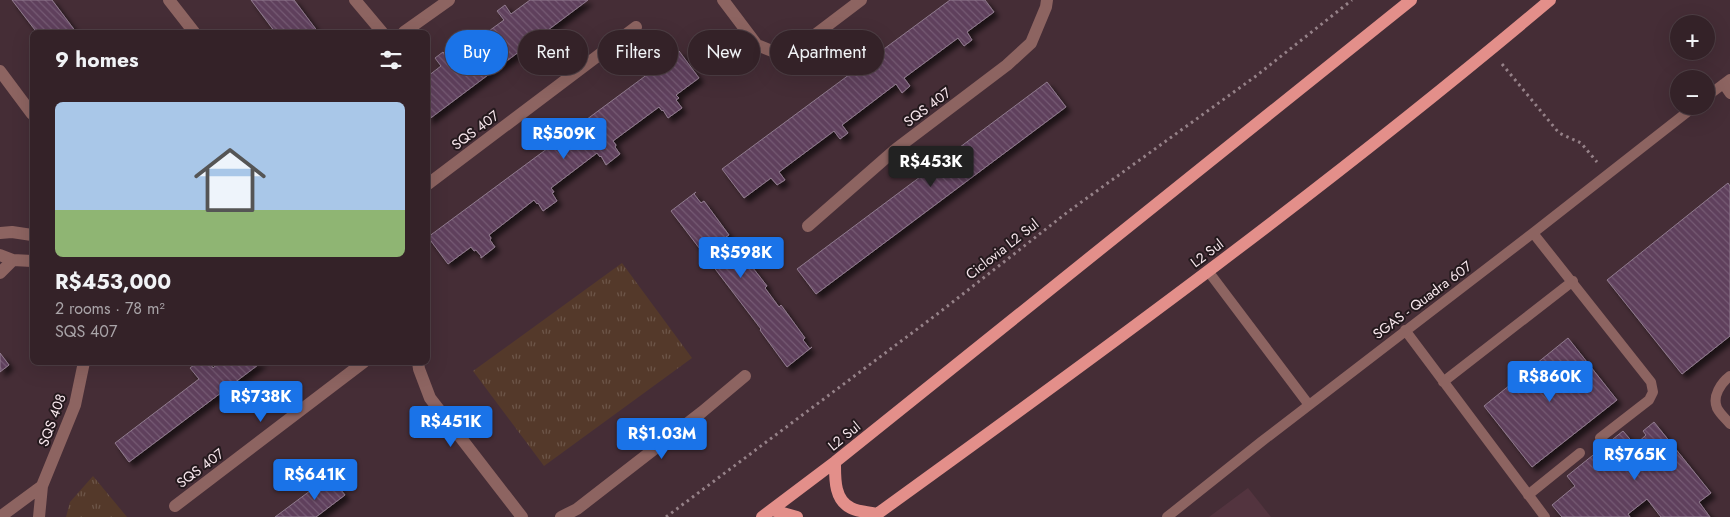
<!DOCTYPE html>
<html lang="en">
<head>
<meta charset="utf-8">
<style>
	body { margin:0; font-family:Jost,sans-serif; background:#3c2a30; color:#f1f3f6; height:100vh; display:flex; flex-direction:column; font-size:19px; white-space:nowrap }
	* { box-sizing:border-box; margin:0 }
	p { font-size:16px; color:#a9a4a8 }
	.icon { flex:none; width:28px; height:28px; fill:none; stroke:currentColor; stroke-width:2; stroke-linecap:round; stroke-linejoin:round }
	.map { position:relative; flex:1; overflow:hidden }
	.side { position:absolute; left:30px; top:30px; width:400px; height:335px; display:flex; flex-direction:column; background:#342228; border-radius:8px; box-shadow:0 5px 20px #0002,0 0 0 1px #4e3f45 }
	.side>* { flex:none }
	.guide { position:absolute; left:445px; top:30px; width:475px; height:45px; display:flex; gap:10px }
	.buttons { position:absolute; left:1670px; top:15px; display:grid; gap:10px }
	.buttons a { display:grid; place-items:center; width:45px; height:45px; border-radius:50%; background:#342228; box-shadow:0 5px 20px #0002,0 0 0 1px #4e3f45; font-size:25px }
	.price { position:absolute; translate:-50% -42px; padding:0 11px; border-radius:5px; background:#1a73e8; color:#fff; font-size:16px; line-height:32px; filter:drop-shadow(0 1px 2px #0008) }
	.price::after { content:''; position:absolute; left:50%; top:30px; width:15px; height:11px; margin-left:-8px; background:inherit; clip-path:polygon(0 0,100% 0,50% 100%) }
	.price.active { background:#222; color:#fff }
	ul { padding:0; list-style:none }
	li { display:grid; align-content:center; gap:10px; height:265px; padding:0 25px }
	li span { display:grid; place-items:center; height:155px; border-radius:8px; color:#555 }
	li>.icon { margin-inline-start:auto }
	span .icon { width:90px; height:90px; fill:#fffc; stroke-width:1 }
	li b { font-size:21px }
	h2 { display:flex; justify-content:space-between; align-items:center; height:60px; padding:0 25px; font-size:21px }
	.pill { padding:0 18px; border-radius:22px; background:#342228; box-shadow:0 5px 20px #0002,0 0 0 1px #4e3f45; font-size:18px; line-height:45px }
	.pill.active { background:#1a73e8; color:#fff }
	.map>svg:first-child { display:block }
	.built { fill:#53343f }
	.grass { fill:url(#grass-tufts) }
	.building { fill:url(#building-back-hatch); stroke:#917c8f; filter:url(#shadow) }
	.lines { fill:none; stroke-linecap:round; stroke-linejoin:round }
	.path { stroke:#968289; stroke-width:3; stroke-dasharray:2.5 4; stroke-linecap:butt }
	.service { stroke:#8d6461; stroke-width:10 }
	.minor { stroke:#8d6461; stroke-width:12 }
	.primary { stroke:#e38f8a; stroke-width:12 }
	.labels { text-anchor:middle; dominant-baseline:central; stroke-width:4; stroke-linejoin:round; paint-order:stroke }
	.street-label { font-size:14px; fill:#f9e8ee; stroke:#24191d }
</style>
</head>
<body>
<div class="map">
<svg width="1730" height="517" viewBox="0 0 1730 517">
	<defs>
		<pattern id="grass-tufts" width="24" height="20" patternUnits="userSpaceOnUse" patternTransform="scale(1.25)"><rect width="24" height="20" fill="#54392a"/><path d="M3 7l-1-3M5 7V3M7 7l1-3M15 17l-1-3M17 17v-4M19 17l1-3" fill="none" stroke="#6d5649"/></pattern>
		<pattern id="building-back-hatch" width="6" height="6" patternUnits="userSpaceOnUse" patternTransform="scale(1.25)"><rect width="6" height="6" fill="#5e3f5c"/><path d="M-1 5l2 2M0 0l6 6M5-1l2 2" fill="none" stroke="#765b74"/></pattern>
		<filter id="shadow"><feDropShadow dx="4.5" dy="4.5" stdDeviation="2.5" flood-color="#0009"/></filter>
	</defs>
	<rect width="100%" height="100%" fill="#452d36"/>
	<path class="built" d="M1248,488l23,29h-62z"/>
	<path class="grass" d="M622,263l70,95 -148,108 -71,-95z
		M93,476l34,41h-61l4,-15z"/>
	<path class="building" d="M12,0h40l24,32h-42l1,-2z
		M251,0h43l24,32h-43z
		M530,0h58l-160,120v-44l13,-10 -6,-8 8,-6 6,8 55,-40 -7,-9 8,-6 6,9z
		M950,0h35l9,12 -27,20 5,8 -8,6 -6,-8 -54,40 6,8 -8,7 -6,-9 -54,41 6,8 -8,6 -6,-8 -55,41 6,8 -8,5 -6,-7 -27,20 -22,-29z
		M679,51l20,27 -23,17 3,3 -3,2 6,8 -14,10 -5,-8 -1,1 -3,-4 -46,34 3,4 -1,2 5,7 -14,11 -5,-9 -1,1 -3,-4 -46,35 3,4 -2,1 5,8 -14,10 -5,-8 -1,1 -3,-4 -45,35 2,3 -1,2 5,7 -14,11v-2l-5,-6 -2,1 -3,-4 -23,17 -20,-27z
		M1047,82l19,25 -250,187 -19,-25z
		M1728,183l2,3v150l-48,38 -75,-94z
		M696,192l-2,2 7,9 3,-2 25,34 -3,2 14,18 2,-1 25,32 -2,2 14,19 2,-2 24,33 -2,2 7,9 2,-2 -25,20 -27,-37 1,-1 -90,-118z
		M1568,338l49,62 -85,67 -48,-61z
		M0,353l9,12 -9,7z
		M198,362h11l4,6 7,-6h42l-133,100 -14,-19 84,-64 -9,-11z
		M1654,422l57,71 -12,9 11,15h-49l-14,-18 -19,15 2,3h-68l-10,-12 23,-19 -8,-10 56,-45 12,14 11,-10 -3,-4z
		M330,476l15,19 -29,22h-41z"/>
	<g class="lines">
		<path class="path" d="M1502,64l57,69 22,10 16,19
			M666,517l270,-202 133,-104 187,-135 96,-76"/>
		<path class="service" d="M1723,84l7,10
			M1706,97l24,-18
			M1533,233l118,149 2,10 -4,8 -49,38
			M1208,271l101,134
			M1405,330l140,187
			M1730,376c-9,7 -18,20 -13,32 3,6 9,11 13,16
			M1443,382l130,-101
			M1528,495l52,-42
			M1167,517l94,-75 272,-209 162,-127"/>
		<path class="minor" d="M169,0l25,32
			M355,0l27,32
			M723,0l34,45 15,6h12l19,-7 58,-44
			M404,32l45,-32
			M0,71l32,43
			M428,184l208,-157
			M808,226l88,-77 111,-84 24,-22 15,-36 1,-7
			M0,233l12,-1 20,3
			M0,255l13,5 19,1
			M0,273l13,-13
			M418,362l1,7 11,29 92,119
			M175,506l189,-144
			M0,517l42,-31
			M39,517l3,-31 33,-81 9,-43
			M561,517l16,-8 125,-97 43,-36"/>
		<path class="primary" d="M835,462c0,16 -1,38 16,46 7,4 19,4 27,6
			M772,510l25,7
			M762,517l73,-55 576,-462
			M873,517c230,-166 460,-334 677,-517"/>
	</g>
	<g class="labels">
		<g class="street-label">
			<text transform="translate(927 107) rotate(-37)">SQS 407</text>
			<text transform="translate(475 130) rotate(-37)">SQS 407</text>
			<text transform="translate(1002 249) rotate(-38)">Ciclovia L2 Sul</text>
			<text transform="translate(1207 253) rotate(-37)">L2 Sul</text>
			<text transform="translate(1422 300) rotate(-37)">SGAS - Quadra 607</text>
			<text transform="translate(52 420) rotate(-70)">SQS 408</text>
			<text transform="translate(844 436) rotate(-39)">L2 Sul</text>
			<text transform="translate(200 468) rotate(-37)">SQS 407</text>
		</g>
	</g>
</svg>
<div class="buttons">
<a>+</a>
<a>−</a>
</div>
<b class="price" style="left:564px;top:160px">R$509K</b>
<b class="price active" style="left:931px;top:188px">R$453K</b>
<b class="price" style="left:741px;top:279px">R$598K</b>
<b class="price" style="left:1550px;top:403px">R$860K</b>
<b class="price" style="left:261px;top:423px">R$738K</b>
<b class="price" style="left:451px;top:448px">R$451K</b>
<b class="price" style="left:662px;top:460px">R$1.03M</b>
<b class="price" style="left:1635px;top:481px">R$765K</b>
<b class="price" style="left:315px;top:501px">R$641K</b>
<div class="guide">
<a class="pill active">Buy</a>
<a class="pill">Rent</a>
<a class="pill">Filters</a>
<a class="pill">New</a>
<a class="pill">Apartment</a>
</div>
<section class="side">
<h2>9 homes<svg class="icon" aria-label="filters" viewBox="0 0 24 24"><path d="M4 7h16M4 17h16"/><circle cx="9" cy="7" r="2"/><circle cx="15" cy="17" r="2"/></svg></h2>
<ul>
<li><span style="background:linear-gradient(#a9c7e8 70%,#8fb573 0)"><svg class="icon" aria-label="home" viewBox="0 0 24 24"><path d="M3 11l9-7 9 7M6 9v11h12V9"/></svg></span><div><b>R$453,000</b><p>2 rooms · 78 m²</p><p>SQS 407</p></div></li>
</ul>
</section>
</div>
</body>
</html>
